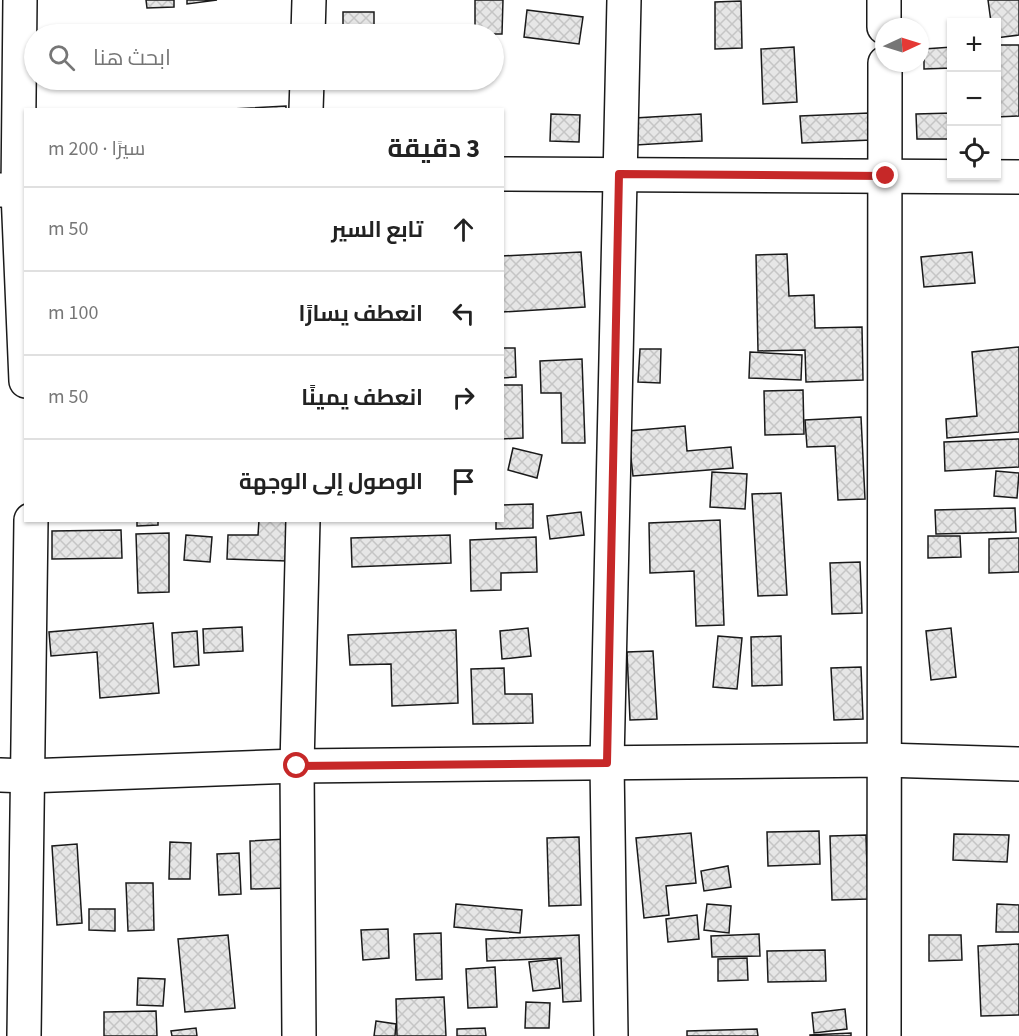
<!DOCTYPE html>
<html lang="ar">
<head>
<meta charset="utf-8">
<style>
  :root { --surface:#fff; --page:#f2f2f2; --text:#222; --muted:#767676; --line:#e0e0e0 }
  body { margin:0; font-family:"Source Sans 3",Cairo,sans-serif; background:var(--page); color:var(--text); direction:rtl }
  .controls { position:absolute; right:18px; top:18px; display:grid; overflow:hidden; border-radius:0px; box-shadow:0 2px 4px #0004 }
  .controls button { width:54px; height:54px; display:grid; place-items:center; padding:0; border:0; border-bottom:2px solid var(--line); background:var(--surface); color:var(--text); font:30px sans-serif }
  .compass { position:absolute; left:875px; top:18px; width:54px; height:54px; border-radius:50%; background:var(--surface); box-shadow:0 2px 4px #0004; rotate:86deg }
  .stop { position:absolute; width:18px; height:18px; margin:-14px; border:4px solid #c62828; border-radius:50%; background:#fff }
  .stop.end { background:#c62828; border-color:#fff; box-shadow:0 2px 6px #0008 }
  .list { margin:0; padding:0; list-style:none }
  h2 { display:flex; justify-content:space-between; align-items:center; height:78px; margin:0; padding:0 24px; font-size:26px }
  h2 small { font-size:20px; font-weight:400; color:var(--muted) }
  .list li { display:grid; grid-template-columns:39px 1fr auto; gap:18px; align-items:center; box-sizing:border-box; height:84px; padding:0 24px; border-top:2px solid var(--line) }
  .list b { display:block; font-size:22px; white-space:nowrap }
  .list em { font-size:20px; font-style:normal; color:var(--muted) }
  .icon { flex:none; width:33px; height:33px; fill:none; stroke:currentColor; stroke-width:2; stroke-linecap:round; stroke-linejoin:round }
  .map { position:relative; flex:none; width:1019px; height:1036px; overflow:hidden; direction:ltr }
  .search { position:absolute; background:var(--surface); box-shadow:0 2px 4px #0004; left:24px; top:24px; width:480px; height:66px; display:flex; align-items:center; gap:15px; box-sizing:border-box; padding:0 21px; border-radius:33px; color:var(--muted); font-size:22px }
  .panel { position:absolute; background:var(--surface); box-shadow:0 2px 4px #0004; left:24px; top:108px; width:480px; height:414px; border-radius:0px; direction:rtl }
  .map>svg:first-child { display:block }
</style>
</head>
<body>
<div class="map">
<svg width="1019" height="1036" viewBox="0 0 1019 1036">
  <defs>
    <pattern id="building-cross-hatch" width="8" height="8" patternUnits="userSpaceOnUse" patternTransform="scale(1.5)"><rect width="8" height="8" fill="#e6e6e6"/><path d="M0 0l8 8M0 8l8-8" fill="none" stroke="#c5c5c5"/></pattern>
  </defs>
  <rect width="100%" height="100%" fill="#fff"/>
  <g fill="url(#building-cross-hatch)" stroke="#1a1a1a" stroke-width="1.5">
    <polygon points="146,0 174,0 174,7 147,8"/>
    <polygon points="187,0 217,0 187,4"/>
    <polygon points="475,0 503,0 502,34 475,34"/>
    <polygon points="988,0 1019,0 1019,35 996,38 996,22 991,22"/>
    <polygon points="741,1 742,48 715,49 715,2"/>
    <polygon points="527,10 583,17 579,44 524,37"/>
    <rect x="343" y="12" width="31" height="22"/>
    <polygon points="996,45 1019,45 1019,116 996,117"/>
    <polygon points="794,47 797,102 763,104 761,49"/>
    <polygon points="952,47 952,68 924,69 924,49"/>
    <polygon points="286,106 286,110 232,110 232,109"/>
    <polygon points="869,113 871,140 802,143 800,116"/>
    <polygon points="952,113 952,139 917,139 916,114"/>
    <polygon points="551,114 580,115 579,142 550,141"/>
    <polygon points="701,114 702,141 636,145 635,118"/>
    <polygon points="581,252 585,307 502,312 502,256"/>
    <polygon points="972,252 975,283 924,287 921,257"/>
    <polygon points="787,254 789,296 814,295 815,328 862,327 863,380 806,382 805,350 758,351 756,255"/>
    <polygon points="1019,347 1019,432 947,438 946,419 977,416 972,352"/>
    <polygon points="502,348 515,348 516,377 502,378"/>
    <polygon points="640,349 661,349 660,383 638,382"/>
    <polygon points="750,352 802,355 801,380 749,378"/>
    <polygon points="582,359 585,443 562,443 561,393 541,393 540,361"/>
    <polygon points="502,385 522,385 523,438 502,439"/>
    <polygon points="803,390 804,434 765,435 764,391"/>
    <polygon points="861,417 865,499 838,500 835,446 807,447 805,420"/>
    <polygon points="685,426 687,451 731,447 733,468 633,476 628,431"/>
    <polygon points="1019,439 1019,467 945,471 944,442"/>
    <polygon points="513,448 542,455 537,478 508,470"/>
    <polygon points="996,471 1019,473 1017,498 994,496"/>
    <polygon points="712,472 747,474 745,509 710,507"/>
    <polygon points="781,493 787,595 758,596 752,494"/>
    <polygon points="533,504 533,528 496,529 496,520 502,520 502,505"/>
    <polygon points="1015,508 1016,532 936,534 935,510"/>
    <polygon points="581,512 584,535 550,539 547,516"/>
    <polygon points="137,520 158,520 158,525 137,526"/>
    <polygon points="259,520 289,520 288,561 227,559 228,535 258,535"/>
    <polygon points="720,520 724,625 696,626 694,571 650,573 649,523"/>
    <polygon points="121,530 122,558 52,559 52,531"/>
    <polygon points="169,533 169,592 138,593 136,534"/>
    <polygon points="186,535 212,537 210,562 184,560"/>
    <polygon points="450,535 451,563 352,567 351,538"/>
    <polygon points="928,536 960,536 961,557 928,558"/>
    <polygon points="536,537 537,572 501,573 501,590 471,591 470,540"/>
    <polygon points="1019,538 1019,572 989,573 989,539"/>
    <polygon points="860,562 862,613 832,614 830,563"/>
    <polygon points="153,623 159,693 100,698 97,652 51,656 49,632"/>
    <polygon points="242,627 243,651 204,653 203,629"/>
    <polygon points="528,628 531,656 502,659 500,631"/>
    <polygon points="951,628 956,677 931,680 926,631"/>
    <polygon points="456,630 458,703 392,706 391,664 350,665 348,635"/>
    <polygon points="197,631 199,665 174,667 172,633"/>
    <polygon points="718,636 742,638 737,689 713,687"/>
    <polygon points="781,636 782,685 752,686 751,637"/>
    <polygon points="653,651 657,719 630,720 627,652"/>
    <polygon points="861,667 863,719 834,720 831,668"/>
    <polygon points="504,668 505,694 532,694 533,723 473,724 471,669"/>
    <polygon points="819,831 820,864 768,866 767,832"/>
    <polygon points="691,833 696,883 666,886 669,915 644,918 636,838"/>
    <polygon points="954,834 1009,835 1007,862 953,860"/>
    <polygon points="866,835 868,899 832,900 830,836"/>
    <polygon points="579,837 581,905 549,906 547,838"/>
    <polygon points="286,839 288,888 251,889 250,841"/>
    <polygon points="170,842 191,843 190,879 169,879"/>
    <polygon points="77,844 82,923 57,925 52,846"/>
    <polygon points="239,853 241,894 219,895 217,854"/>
    <polygon points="728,866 731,887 704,891 701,871"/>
    <polygon points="126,883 153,883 154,930 128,931"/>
    <polygon points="456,904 522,910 520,933 454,927"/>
    <polygon points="707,904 731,906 729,933 704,930"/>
    <polygon points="997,904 1019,905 1019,932 996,932"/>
    <polygon points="89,909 115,909 115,931 89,930"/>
    <polygon points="697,915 699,939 668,942 666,919"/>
    <polygon points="388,929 389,958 363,960 361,930"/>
    <polygon points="441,933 442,979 416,980 414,934"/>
    <polygon points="759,934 760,956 712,957 711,936"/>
    <polygon points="228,935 235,1008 185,1012 178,939"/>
    <polygon points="579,935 581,1001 563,1002 561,958 487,961 486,939"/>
    <polygon points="929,935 961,935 962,960 929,961"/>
    <polygon points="1019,944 1019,1015 981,1016 978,946"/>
    <polygon points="825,950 826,981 768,982 767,951"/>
    <polygon points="747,958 748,980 718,981 718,959"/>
    <polygon points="557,959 560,988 533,991 529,962"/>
    <polygon points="495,967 497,1007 468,1008 466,969"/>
    <polygon points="138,978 165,979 163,1006 137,1005"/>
    <polygon points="444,997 446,1036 397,1036 396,999"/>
    <polygon points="526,1002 550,1003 549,1028 525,1028"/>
    <polygon points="845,1009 847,1029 814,1033 812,1013"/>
    <polygon points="156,1011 157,1036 104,1036 104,1012"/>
    <polygon points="376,1021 396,1024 395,1036 374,1036"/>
    <polygon points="196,1028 197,1036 172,1036 171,1031"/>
    <polygon points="485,1028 486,1036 457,1036 457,1029"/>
    <polygon points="757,1029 758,1036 687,1036 687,1031"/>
    <polygon points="851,1033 851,1036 810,1036 810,1035"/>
  </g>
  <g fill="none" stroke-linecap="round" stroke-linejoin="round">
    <defs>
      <g id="street">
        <polyline points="20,0 18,192 26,381"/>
        <polyline points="884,0 884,27"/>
        <polyline points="308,34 309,0"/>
        <polyline points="306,110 307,80"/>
        <polyline points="0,775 27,776 297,766 884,760 1019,764"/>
        <polyline points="24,1036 31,520"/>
        <polyline points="299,1036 297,766 303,520"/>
        <polyline points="611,1036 607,763 624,0"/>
        <polyline points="884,1036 885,63"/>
      </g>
      <g id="secondary">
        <polyline points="502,174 1019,177"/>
        <polyline points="0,190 26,191"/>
      </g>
    </defs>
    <use href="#street" stroke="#1a1a1a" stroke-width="36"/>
    <use href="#secondary" stroke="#1a1a1a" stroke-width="36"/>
    <use href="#street" stroke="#fff" stroke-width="33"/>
    <use href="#secondary" stroke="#fff" stroke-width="33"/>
  </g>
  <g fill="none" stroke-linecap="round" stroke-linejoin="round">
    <polyline stroke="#c62828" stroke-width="8" points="297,766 607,763 619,174 886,176"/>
  </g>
</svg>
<div class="controls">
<button>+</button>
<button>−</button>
<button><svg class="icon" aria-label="locate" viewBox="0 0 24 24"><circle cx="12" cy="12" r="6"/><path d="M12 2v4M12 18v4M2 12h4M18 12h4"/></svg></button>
</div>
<svg class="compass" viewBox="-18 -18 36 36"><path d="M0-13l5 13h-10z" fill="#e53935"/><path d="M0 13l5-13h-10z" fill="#767676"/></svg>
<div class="stop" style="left:297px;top:766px"></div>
<div class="stop end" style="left:886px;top:176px"></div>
<div class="search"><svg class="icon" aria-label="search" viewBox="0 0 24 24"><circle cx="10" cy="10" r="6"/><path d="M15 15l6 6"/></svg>ابحث هنا</div>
<section class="panel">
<h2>3 دقيقة<small>سيرًا · 200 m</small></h2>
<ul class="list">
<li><svg class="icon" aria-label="ahead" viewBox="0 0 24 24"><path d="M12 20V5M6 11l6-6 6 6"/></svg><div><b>تابع السير</b></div><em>50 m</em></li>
<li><svg class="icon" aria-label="left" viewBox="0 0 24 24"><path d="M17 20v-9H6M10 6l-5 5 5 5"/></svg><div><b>انعطف يسارًا</b></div><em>100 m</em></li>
<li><svg class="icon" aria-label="right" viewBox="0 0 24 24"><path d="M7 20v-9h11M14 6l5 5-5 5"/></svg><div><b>انعطف يمينًا</b></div><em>50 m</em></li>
<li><svg class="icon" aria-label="arrive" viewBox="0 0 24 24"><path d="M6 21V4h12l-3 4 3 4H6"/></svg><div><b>الوصول إلى الوجهة</b></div></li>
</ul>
</section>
</div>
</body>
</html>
